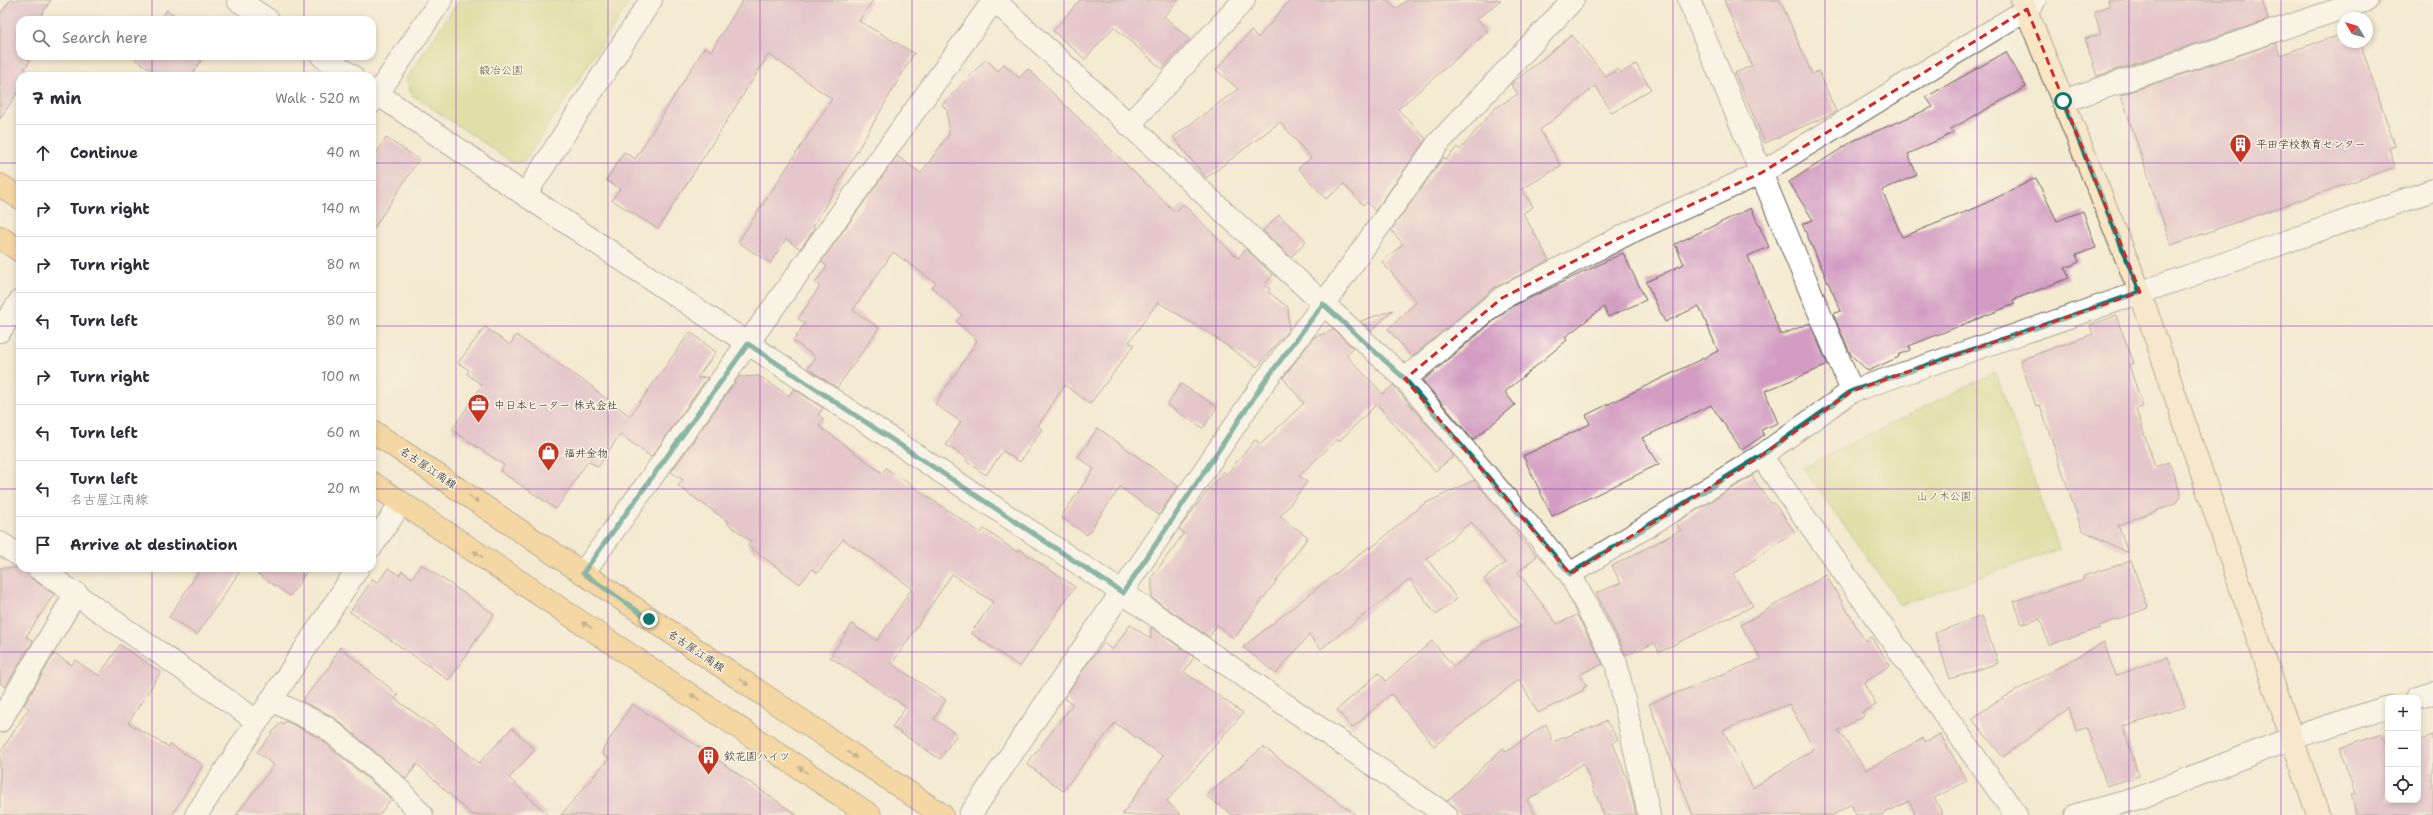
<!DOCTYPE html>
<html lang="en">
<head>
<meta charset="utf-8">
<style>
  :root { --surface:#fff; --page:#f2f2f3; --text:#2b2b33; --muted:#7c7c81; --line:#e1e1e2 }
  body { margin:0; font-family:"Shantell Sans","Klee One",sans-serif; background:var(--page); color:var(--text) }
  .controls { position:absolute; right:12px; bottom:12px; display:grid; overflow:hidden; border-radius:8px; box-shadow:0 2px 6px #0003 }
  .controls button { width:36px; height:36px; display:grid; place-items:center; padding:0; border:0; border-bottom:1px solid var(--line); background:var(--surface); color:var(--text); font:20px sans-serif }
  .compass { position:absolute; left:2337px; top:12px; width:36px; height:36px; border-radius:50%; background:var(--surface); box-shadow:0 2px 6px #0003; rotate:308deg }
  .stop { position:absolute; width:12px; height:12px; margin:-9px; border:3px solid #0f766e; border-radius:50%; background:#fff }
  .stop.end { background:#0f766e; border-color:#fff; box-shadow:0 1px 4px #0008 }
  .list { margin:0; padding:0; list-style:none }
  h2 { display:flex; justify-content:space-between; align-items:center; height:52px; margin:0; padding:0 16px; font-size:17px }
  h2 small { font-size:13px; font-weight:400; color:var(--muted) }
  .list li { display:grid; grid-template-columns:26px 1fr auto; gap:12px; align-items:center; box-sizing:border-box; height:56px; padding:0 16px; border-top:1px solid var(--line) }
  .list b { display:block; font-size:15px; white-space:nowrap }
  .list p { margin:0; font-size:13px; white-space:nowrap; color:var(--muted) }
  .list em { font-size:13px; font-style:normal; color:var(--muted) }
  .icon { flex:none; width:22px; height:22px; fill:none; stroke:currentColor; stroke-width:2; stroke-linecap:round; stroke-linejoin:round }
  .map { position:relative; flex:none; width:2433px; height:815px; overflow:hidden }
  .search { position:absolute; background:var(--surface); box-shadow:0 2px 6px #0003; left:16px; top:16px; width:360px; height:44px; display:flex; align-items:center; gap:10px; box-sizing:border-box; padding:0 14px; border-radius:12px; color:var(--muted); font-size:15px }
  .panel { position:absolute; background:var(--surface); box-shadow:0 2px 6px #0003; left:16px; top:72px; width:360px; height:500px; border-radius:12px }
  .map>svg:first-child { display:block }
</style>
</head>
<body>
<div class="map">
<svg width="2433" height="815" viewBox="0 0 2433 815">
  <rect width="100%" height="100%" fill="#fcf5e5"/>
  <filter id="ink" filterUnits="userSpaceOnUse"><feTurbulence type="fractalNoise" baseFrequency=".025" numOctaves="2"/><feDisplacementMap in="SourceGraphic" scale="8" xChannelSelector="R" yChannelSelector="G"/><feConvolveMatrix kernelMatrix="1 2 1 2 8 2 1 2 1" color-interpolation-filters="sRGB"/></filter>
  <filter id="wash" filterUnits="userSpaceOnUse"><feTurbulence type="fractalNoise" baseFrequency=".012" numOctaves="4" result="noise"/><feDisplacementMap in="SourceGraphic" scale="16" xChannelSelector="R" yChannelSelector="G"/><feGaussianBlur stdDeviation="0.9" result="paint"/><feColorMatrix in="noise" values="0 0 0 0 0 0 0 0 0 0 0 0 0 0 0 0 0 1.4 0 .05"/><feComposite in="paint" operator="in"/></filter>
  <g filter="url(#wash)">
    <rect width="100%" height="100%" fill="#f4ead1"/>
    <g fill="#c7d375" stroke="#727848">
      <polygon points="459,0 631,0 525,161 514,163 411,94 407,78"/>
      <polygon points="1995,372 2059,549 1901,605 1803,468"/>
    </g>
    <g id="blocks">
      <g fill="#d39dc3" fill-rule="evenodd">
        <polygon points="10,0 51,0 38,20 20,20 20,46 16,52 30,61 24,69 31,73 29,76 20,76 20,89 0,119 0,15"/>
        <polygon points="743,0 873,0 859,21 914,53 813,227 815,228 800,249 786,239 770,263 738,242 832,99 769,54 658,229 612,200 620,189 606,180 624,152 635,159 705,47 711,51"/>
        <polygon points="1080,0 1179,0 1164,16 1189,39 1162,69 1114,27 1085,59 1053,31"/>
        <polygon points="1290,0 1388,0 1396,9 1407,0 1501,0 1477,19 1488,31 1398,109 1426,139 1375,211 1367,202 1363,205 1344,184 1326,199 1298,168 1311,158 1280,122 1206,178 1173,137 1238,89 1216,70 1251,31 1258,38"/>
        <polygon points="1724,0 1780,0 1812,74 1819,71 1836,112 1765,143 1735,73 1752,66"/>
        <polygon points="2108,0 2262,0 2268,20 2097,76 2085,39 2101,34 2094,11 2110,6"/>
        <polygon points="167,10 181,20 160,20"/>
        <polygon points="2343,34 2343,42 2360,42 2395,146 2389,148 2395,167 2171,245 2121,95 2276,43 2280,55"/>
        <polygon points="1572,35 1606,77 1618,69 1621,73 1636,64 1651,89 1612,113 1596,86 1540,130 1561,166 1522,189 1533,207 1523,213 1549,260 1494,288 1412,357 1388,329 1417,302 1382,262 1403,244 1391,230 1444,157 1446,160 1457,147 1460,150 1494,109 1518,94 1511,84"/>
        <polygon points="2006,52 2026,87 1951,129 1953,133 1908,154 1917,175 1882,190 1902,237 1978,207 2036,178 2057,221 2083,211 2096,248 2076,255 2079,262 2065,268 2069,278 2013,300 2015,304 1909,346 1910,350 1898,355 1899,357 1868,371 1851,355 1833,314 1841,311 1802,224 1813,220 1789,182 1853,141 1933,107 1926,97"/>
        <polygon points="137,56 204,56 191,76 160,76 135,59"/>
        <polygon points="986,59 998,71 1004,64 1019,78 1028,69 1175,212 1183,204 1238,258 1246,249 1273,275 1264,285 1270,289 1268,292 1288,307 1289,329 1257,367 1206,331 1158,302 1129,342 1134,345 1090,404 1065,385 1038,426 1042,429 1020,462 1003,451 986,475 966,461 968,459 946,445 961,422 935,404 977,341 956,321 962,315 932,287 936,283 893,252 853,310 879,328 837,388 808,368 816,357 793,341 805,323 798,319 820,286 815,283 827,266 821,262 897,156 921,173 949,134 947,110 942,105"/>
        <polygon points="386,138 419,159 372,231 372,160"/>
        <polygon points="1751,208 1769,247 1748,256 1781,335 1810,323 1828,365 1765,391 1778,423 1761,430 1764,435 1742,450 1711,405 1642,438 1659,464 1552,516 1523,456 1590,424 1586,415 1718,351 1699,306 1665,322 1646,282 1684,264 1675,244"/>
        <polygon points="1279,215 1306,241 1291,257 1263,231"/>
        <polygon points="1623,253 1646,300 1608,317 1604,307 1565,337 1567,340 1505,392 1515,405 1473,440 1423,381 1509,308"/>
        <polygon points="1393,310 1371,331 1361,321"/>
        <polygon points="2116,316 2134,363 2129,365 2143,407 2136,409 2155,467 2169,462 2181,495 2175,504 2118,525 2128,553 2082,530 2040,405 2036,406 2020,360 2093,334 2090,325"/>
        <polygon points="485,327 510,345 516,335 593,387 592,388 630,416 690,332 716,352 697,378 708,377 651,457 620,434 598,467 588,461 556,509 500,471 504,465 452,430 482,385 467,374 469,370 458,363"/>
        <polygon points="1334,330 1353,348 1346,355 1383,394 1393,385 1454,456 1435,471 1377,404 1339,441 1337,439 1299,476 1307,482 1280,517 1308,537 1234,639 1217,625 1209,637 1152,598 1152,577 1184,533 1179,529 1223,471 1227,474 1255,440 1261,444 1304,403 1283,378 1314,337"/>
        <polygon points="759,376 789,396 794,389 823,408 818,415 824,419 819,426 882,473 886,468 981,533 984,529 1017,552 1019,549 1075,587 1020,667 971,633 993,602 952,574 892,664 946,700 934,719 957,734 940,759 892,727 906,707 830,657 852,624 877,641 912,588 843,539 818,573 812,569 800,584 748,546 751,541 728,524 729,522 678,486 683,480 671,472 739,377"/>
        <polygon points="1181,384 1217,407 1203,428 1167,405"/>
        <polygon points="1098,428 1178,486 1159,515 1120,487 1087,535 1061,517 1094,469 1078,457"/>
        <polygon points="1752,476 1771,504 1773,502 1795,532 1733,574 1753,606 1659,652 1655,643 1626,655 1596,593 1621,583 1612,566 1681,530 1676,523"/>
        <polygon points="1474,480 1518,532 1516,533 1537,556 1518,572 1557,624 1577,615 1603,664 1580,674 1587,686 1583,688 1584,690 1538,713 1519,679 1434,746 1391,694 1352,728 1337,710 1379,673 1386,681 1432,641 1454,667 1483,643 1521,627 1484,579 1505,563 1471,522 1427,559 1457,599 1436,615 1410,579 1321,649 1309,635 1276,674 1243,647 1369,547 1370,549 1422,505"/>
        <polygon points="2131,561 2148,608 2099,626 2100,628 2049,645 2040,619 2022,624 2014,601 2084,579 2083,576"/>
        <polygon points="421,564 494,614 449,680 350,612 373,579 378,583 388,568 399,575 402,571 412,578"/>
        <polygon points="0,568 26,568 31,578 54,594 26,637 33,641 5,687 0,683"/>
        <polygon points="201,568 242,568 197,635 169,617"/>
        <polygon points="249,568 309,568 290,596"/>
        <path d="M1826,575L1865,641L1871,637L1890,665L1864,683L1876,705L1862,712L1864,716L1838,730L1866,770L1923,738L1925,742L1940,734L1967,781L1934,798L1943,815H1916L1909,801L1881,815H1856L1851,804L1833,815H1693L1649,704L1761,659L1741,625ZM1789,704L1814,749L1753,788L1723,730Z"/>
        <polygon points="1982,616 1998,663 1950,679 1935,633"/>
        <polygon points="1130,625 1151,639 1151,627 1194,657 1184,672 1243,713 1167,801 1181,815 1122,815 1163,756 1115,723 1063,791 1027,764 1073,704 1064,698 1088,663 1104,643 1112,650"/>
        <polygon points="2104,642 2115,676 2168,657 2185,707 2123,727 2139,776 2107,786 2087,728 2077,732 2069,708 2003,757 1972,719 1994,703"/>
        <polygon points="120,645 161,672 128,723 169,747 170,744 203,765 172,815 0,815 0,753 29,708 24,705 54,654 72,665 75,660 99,676"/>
        <polygon points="340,647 398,695 395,699 443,733 479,763 512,728 535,750 509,778 548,815 472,815 417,764 406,779 334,717 302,701 329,667"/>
        <polygon points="632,704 690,741 797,815 561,815 609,758 602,754 604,748"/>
        <polygon points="286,721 319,738 386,794 391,799 379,815 236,815 274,765 257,752 281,722 283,724"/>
        <polygon points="1606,721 1618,739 1613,743 1629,784 1636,815 1604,815 1583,763 1527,801 1536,815 1465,815 1447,801 1503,748 1506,752 1546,724 1553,742"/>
        <polygon points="2382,734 2388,752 2388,800 2418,800 2418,741 2433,736 2433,815 2357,815 2351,795 2355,794 2340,748"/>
        <polygon points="1263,747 1356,815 1233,815 1206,796"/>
      </g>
    </g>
  </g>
  <g filter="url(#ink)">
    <use href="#blocks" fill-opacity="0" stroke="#68645b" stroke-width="1"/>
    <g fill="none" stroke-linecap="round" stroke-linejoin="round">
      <defs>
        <g id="street">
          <polyline points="238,0 268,20"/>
          <polyline points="994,0 1405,379 1570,574 1616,663 1649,815"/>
          <polyline points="1689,0 1852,391"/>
          <polyline points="322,56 352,76"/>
          <polyline points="372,90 525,195 1123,593 1446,815"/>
          <polyline points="2063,101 2367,0"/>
          <polyline points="372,102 441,0"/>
          <polyline points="1129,125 1244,0"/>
          <polyline points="525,195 651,0"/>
          <polyline points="0,331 20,301"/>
          <polyline points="1405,379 1502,298 1631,232 1761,173 2027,9 2035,0"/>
          <polyline points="1761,456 2016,815"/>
          <polyline points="0,543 20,556"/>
          <polyline points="372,546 401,503"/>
          <polyline points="38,568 257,721"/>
          <polyline points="583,573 994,0"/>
          <polyline points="1570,574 1761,456 1852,391 2209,269 2433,190"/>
          <polyline points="2416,698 2433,693"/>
          <polyline points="271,700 326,727 395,785 422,815"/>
          <polyline points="0,721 76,593"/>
          <polyline points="196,815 358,568"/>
          <polyline points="970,815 1265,381 1323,305 1439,142 1573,0"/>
          <polyline points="2076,815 2139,798 2292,738 2388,707"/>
        </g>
        <polyline id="secondary" points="2022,0 2140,292 2318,815"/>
        <g id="primary">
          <polyline points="0,185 20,198"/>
          <polyline points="0,237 20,251"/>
          <polyline points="372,431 942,815"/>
          <polyline points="372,483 870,815"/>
        </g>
      </defs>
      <use href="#street" stroke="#68645b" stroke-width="24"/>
      <use href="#secondary" stroke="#68645b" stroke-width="24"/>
      <use href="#primary" stroke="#68645b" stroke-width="24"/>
      <use href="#street" stroke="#fff" stroke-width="22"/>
      <use href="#secondary" stroke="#fbe6c3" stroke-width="22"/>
      <use href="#primary" stroke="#f4c16a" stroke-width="22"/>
    </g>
    <defs><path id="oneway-solid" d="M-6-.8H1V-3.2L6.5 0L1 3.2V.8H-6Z"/></defs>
    <g fill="#886e43">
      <use href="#oneway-solid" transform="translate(474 499) rotate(34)"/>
      <use href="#oneway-solid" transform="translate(478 554) rotate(-147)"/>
      <use href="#oneway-solid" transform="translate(587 625) rotate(-147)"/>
      <use href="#oneway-solid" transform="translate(744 682) rotate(34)"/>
      <use href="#oneway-solid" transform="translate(695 697) rotate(-146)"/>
      <use href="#oneway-solid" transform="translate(852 755) rotate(34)"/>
      <use href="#oneway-solid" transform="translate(803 770) rotate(-146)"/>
    </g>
  </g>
  <g fill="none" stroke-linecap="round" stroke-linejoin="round" filter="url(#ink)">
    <polyline stroke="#0f766e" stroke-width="5" points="649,619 583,573 748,344 1123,593 1265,381 1323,304 1405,379 1570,574 1761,456 1852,391 2140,292 2063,101"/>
  </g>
  <path d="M0 0H2433V815H0ZM2027,9L2140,292L1852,391L1761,456L1570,574L1405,379L1502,298L1631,232L1761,173Z" fill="#f4ead1" fill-opacity=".55" fill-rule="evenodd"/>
  <path fill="none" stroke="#d62828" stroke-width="3" stroke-dasharray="8 5" stroke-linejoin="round" d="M2027,9L2140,292L1852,391L1761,456L1570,574L1405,379L1502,298L1631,232L1761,173Z"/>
  <path fill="none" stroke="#7b2cbf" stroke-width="1" stroke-opacity="0.55" d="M152,0V20M304,0V20M456,0V815M608,0V815M760,0V815M912,0V815M1064,0V815M1216,0V815M1369,0V815M1521,0V815M1673,0V815M1825,0V815M1977,0V815M2129,0V815M2281,0V815M152,56V76M304,56V76M0,163H20M372,163H2433M0,326H20M372,326H2433M0,489H20M372,489H2433M152,568V815M304,568V815M0,652H2433"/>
  <defs>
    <symbol id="building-pin" viewBox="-11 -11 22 30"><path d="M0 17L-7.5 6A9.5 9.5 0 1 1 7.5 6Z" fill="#c8321e" stroke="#fcf5e5"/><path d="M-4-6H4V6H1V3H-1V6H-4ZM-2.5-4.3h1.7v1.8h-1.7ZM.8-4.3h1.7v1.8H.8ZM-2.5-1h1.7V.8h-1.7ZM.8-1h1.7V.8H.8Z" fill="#fff"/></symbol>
    <symbol id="office-pin" viewBox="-11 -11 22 30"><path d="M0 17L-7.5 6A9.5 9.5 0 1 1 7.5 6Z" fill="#c8321e" stroke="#fcf5e5"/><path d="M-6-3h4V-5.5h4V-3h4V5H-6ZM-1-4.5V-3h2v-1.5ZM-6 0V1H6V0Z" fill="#fff"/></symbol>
    <symbol id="shop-pin" viewBox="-11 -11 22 30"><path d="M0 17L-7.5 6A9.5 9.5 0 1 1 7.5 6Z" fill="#c8321e" stroke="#fcf5e5"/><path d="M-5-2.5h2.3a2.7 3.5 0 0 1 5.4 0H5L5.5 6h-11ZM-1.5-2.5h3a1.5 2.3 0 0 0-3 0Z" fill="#fff"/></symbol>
  </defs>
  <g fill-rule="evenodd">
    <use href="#building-pin" x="2228" y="132" width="25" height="34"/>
    <use href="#office-pin" x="466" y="392" width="25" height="34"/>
    <use href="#shop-pin" x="536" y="440" width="25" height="34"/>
    <use href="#building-pin" x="696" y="744" width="25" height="34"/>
  </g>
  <g text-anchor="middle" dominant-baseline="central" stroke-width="3" stroke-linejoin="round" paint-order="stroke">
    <g font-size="11" fill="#4f5337" stroke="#fcf5e5">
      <text x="501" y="70">鍛冶公園</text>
      <text x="1944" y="496">山ノ木公園</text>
    </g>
    <g font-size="11" fill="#1c1c1c" stroke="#fcf5e5" text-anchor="start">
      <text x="2256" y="144">平田学校教育センター</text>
      <text x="494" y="405">中日本ヒーター 株式会社</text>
      <text x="564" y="453">福井金物</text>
      <text x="724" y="756">欽花園ハイツ</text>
    </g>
    <g font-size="11" fill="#1c1c1c" stroke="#fcf5e5">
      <text transform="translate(428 468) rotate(34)">名古屋江南線</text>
      <text transform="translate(696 651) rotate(34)">名古屋江南線</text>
    </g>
  </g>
</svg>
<div class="controls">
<button>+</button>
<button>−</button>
<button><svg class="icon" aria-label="locate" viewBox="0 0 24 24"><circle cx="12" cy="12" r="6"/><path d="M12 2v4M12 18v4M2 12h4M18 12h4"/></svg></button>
</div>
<svg class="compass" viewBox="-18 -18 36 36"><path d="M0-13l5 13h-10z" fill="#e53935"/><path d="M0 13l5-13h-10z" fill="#7c7c81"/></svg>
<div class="stop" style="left:2063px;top:101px"></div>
<div class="stop end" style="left:649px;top:619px"></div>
<div class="search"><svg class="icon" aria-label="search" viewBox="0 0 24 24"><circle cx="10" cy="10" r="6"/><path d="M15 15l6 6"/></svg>Search here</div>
<section class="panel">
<h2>7 min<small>Walk · 520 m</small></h2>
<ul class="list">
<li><svg class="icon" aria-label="ahead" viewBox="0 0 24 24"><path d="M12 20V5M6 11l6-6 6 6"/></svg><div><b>Continue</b></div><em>40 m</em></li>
<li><svg class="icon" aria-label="right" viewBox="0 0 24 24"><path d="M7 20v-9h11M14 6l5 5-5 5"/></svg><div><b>Turn right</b></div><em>140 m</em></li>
<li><svg class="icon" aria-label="right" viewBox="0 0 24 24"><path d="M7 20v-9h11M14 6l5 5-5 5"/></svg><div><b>Turn right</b></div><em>80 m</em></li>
<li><svg class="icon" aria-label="left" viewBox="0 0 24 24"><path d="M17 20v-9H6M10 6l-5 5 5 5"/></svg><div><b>Turn left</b></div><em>80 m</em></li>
<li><svg class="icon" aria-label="right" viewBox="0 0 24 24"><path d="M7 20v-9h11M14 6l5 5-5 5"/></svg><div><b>Turn right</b></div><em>100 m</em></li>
<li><svg class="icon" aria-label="left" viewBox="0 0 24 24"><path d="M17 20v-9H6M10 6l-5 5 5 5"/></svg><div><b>Turn left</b></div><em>60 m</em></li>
<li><svg class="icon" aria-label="left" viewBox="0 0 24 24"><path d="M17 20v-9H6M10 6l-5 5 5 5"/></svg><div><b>Turn left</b><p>名古屋江南線</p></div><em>20 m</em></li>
<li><svg class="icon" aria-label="arrive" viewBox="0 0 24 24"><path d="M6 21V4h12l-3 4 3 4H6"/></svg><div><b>Arrive at destination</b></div></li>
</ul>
</section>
</div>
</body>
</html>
